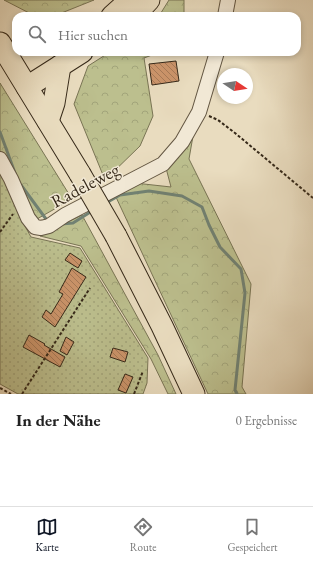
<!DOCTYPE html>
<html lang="de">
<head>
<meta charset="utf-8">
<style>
  :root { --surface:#fff; --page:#f2f2f2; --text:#222; --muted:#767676; --line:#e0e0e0; --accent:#111827 }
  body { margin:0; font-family:"EB Garamond",serif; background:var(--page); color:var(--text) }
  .compass { position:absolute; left:217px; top:68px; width:36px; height:36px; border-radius:50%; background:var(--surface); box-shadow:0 2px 6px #0003; rotate:102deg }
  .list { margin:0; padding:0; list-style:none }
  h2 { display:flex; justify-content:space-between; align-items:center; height:52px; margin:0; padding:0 16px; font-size:17px }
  h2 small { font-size:13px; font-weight:400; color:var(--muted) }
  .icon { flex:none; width:22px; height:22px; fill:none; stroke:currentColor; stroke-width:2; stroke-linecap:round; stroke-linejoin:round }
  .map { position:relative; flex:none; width:313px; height:394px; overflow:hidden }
  .search { position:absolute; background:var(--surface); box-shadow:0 2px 6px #0003; left:12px; right:12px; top:12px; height:44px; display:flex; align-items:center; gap:10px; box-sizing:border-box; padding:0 14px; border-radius:12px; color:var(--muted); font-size:15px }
  .sheet { height:112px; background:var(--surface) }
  nav { display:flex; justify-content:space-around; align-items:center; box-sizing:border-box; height:56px; border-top:1px solid var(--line); background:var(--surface); font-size:11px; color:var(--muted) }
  nav a { display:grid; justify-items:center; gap:2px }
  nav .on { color:var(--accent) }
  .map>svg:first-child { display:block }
</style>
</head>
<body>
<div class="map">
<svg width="313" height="394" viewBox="0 0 313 394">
  <defs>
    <pattern id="forest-crowns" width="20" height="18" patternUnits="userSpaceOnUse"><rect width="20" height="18" fill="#bcbf8e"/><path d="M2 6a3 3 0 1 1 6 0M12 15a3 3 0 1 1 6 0" fill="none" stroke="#a2a47a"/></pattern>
    <pattern id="garden-dots" width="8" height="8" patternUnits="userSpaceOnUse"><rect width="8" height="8" fill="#bcbf8e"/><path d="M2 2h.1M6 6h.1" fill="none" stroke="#a2a47a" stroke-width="1.8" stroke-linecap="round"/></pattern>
    <pattern id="building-back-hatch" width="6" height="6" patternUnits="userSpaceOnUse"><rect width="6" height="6" fill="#cb946a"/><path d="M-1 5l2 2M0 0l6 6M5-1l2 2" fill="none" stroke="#a67956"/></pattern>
  </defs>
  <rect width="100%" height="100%" fill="#e9dcbf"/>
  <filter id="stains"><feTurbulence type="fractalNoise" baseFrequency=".005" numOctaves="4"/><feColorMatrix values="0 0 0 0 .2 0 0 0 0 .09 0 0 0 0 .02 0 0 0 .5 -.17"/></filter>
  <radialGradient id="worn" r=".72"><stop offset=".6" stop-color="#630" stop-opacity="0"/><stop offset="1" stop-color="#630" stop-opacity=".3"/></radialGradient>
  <g fill="url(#forest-crowns)" stroke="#797454">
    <polygon points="4,0 94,0 54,16 35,16"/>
    <polygon points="169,0 184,0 184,16 159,16"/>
    <polygon points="110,52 160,52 144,58 153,116 140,146 105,180 74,104 88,66"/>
    <polygon points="0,83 72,199 37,219 26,206 18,182 0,151"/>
    <polygon points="193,136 189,159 251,284 242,387 246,394 208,394 115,195 135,183 171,187 166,168"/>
    <polygon points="82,215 158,355 176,394 168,394 151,359 81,246 40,236"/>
  </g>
  <polygon fill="url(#garden-dots)" stroke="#797454" points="0,172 14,201 21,219 31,237 80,248 148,358 147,383 143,394 18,394 0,384"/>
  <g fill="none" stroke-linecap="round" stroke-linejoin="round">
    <g stroke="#718172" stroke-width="3">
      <polyline points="0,132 15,173"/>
      <polyline points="21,185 46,219"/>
      <polyline points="106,203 120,195 149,191 182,196 202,207 209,225 220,247 241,269 245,293 235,390 237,394"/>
      <polyline points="61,224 73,223 92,211"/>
    </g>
  </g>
  <g fill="url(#building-back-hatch)" stroke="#362919">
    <polygon points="176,61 179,81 152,85 149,64"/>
    <polygon points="70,253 82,261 78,268 65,260"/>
    <polygon points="72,268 86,277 55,327 42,317 46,310 51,314 63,294 59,292"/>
    <polygon points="29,335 45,344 44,345 65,357 60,367 23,347"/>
    <polygon points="66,337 74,342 67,355 60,351"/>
    <polygon points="113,348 128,352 125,362 110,357"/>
    <polygon points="125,374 133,377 126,393 118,390"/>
  </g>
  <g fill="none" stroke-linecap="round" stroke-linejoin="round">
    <defs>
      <g id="minor">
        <polyline points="225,16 228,0"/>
        <polyline points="0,159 11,179 28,218 35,227 41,228 49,226 65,215 163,164 182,142 199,112 217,52"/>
      </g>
      <g id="highway">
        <polyline points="112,16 130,0"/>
        <polyline points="134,16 149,0"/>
        <polyline points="0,43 80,174"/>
        <polyline points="27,87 82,52"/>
        <polyline points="48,121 54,103 60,66"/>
        <polyline points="116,236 162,326 194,394"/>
      </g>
    </defs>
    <use href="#minor" stroke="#635642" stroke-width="16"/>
    <use href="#highway" stroke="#362919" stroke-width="23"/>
    <g stroke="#362919" stroke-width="2" stroke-dasharray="3 2" stroke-linecap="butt">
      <polyline points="209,116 218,120 235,133 313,198"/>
      <polyline points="0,232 13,214"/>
      <polyline points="0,388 11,394"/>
      <polyline points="22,394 90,288"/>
      <polyline points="134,394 143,371"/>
    </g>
    <use href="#minor" stroke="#f1e8d5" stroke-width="14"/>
    <use href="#highway" stroke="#e9dcbf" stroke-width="21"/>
    <defs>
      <polyline id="highway-bridge" points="80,174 116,236"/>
    </defs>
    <use href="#highway-bridge" stroke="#362919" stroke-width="23" stroke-linecap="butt"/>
    <use href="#highway-bridge" stroke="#e9dcbf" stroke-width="21"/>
  </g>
  <g text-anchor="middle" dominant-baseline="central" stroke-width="3" stroke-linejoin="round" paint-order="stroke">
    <g font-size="18" fill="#362919" stroke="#f1e8d5">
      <text transform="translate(85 185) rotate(-28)">Radeleweg</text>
    </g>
  </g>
  <rect width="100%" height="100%" filter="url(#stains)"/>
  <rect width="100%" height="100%" fill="url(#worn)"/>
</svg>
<svg class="compass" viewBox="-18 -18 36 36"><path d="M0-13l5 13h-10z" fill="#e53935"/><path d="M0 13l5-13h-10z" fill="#767676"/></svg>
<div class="search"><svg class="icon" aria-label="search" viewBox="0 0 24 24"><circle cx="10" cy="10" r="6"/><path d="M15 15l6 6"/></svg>Hier suchen</div>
</div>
<section class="sheet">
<h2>In der Nähe<small>0 Ergebnisse</small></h2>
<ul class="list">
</ul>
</section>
<nav>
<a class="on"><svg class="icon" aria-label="map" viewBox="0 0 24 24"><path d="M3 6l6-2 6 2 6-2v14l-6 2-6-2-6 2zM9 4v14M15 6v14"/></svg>Karte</a>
<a><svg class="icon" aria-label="directions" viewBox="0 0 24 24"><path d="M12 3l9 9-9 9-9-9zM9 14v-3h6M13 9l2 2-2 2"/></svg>Route</a>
<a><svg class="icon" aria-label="saved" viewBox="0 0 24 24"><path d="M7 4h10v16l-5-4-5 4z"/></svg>Gespeichert</a>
</nav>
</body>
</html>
